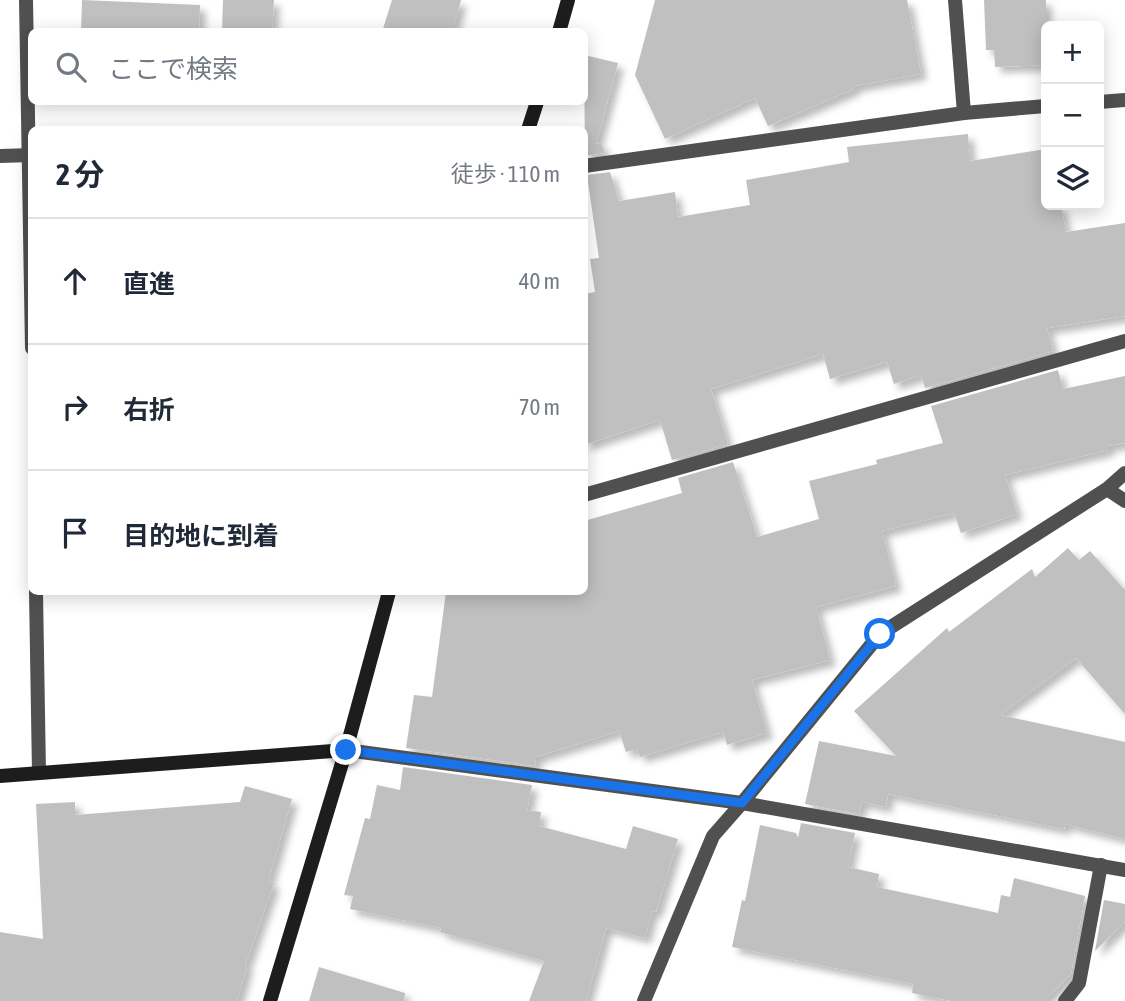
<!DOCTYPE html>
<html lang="ja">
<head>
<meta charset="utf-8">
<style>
  :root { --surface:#fff; --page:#f6f6f7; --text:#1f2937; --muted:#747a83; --line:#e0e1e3 }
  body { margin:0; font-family:"Asap Condensed","Noto Sans JP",sans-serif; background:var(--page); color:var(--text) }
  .controls { position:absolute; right:21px; top:21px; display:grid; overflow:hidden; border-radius:10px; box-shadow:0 4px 18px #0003 }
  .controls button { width:63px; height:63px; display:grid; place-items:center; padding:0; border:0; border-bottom:2px solid var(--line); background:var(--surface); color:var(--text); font:35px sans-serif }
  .stop { position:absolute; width:21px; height:21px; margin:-16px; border:5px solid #1a73e8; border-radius:50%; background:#fff }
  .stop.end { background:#1a73e8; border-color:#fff; box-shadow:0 2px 7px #0008 }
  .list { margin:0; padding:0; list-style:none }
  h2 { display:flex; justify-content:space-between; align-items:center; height:91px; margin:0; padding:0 28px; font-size:30px }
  h2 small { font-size:23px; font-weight:400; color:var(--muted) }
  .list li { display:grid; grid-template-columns:46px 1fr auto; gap:21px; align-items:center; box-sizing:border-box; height:126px; padding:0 28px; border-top:2px solid var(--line) }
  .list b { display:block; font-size:26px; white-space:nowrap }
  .list em { font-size:23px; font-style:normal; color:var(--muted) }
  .icon { flex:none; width:38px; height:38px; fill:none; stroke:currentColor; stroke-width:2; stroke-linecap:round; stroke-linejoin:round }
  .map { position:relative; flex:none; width:1125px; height:1001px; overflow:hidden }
  .search { position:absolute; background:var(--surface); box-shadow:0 4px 18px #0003; left:28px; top:28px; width:560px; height:77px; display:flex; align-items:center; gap:18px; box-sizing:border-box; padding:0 24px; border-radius:10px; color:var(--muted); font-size:26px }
  .panel { position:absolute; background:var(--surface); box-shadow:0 4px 18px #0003; left:28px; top:126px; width:560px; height:469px; border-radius:10px }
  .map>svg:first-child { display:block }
</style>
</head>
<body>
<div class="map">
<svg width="1125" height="1001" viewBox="0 0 1125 1001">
  <defs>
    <filter id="shadow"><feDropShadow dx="6" dy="6" stdDeviation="3.5" flood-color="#0004"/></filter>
  </defs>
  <rect width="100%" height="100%" fill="#fff"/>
  <g fill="#c0c0c0" filter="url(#shadow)">
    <polygon points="82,0 200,5 199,32 81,32"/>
    <polygon points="223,0 274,0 272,32 222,32"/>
    <polygon points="392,0 461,0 452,32 382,32"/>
    <polygon points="655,0 907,0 921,74 854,86 854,89 768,126 755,98 665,139 635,75"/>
    <polygon points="984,0 1046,0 1046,65 995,67 994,50 986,50"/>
    <polygon points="584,55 618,63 596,144 601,143 605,153 585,156"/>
    <polygon points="968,134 970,161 1046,149 1046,205 1061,205 1066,232 1125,223 1125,316 1047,328 1053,351 925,388 921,375 894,384 887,362 830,379 823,354 711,389 728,444 672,460 660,420 584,445 584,294 595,292 590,259 599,258 587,175 610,172 619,201 675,192 678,217 750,205 746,180 849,162 847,147"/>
    <polygon points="1058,370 1063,389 1125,376 1125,443 1108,446 1108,450 1005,475 1017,514 961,533 954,513 882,531 896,586 816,607 830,660 752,680 767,733 727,745 723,732 640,757 637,749 626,752 619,731 536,757 535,766 406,748 414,695 432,697 446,592 584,592 584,521 682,493 678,478 733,462 757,537 819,519 809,481 877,464 876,460 943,443 931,406"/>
    <polygon points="1068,548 1079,560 1090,551 1125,590 1125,714 1076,658 1000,715 1125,742 1125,839 1065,824 1064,829 888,794 886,807 862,802 859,814 805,804 819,741 896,756 854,711 947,628 949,632 1032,569 1035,577"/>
    <polygon points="403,767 532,785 527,810 541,812 539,826 626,849 633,826 678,839 656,912 652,911 645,938 606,928 586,1001 529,1001 544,961 440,932 441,928 350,909 353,896 344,895 365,818 370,819 377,785 400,790"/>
    <polygon points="245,786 292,799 268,882 274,883 245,966 247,967 237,1001 0,1001 0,932 43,939 36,804 75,802 75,815 240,802"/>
    <polygon points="801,823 855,833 848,867 879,874 877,887 998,913 1001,895 1010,897 1014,878 1085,896 1071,974 1043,1001 951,1001 912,993 913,984 732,947 742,900 745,901 760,825 796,833 798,838"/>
    <polygon points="1104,900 1125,904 1125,922 1095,951"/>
    <polygon points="319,967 405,993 404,1001 309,1001"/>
  </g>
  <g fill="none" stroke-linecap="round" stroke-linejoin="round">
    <polyline stroke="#505050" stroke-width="14" points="1107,489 1125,501"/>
    <g stroke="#505050" stroke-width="14">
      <polyline points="26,0 32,348"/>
      <polyline points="955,0 964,113"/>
      <polyline points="1099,102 1125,100"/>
      <polyline points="0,156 32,155"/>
      <polyline points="584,166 964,113 1046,106"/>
      <polyline points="584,495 1125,341"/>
      <polyline points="36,592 39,773"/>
      <polyline points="346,750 742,803 1125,870"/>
      <polyline points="644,1001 713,836 742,803 880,634 1107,489 1125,473"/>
      <polyline points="1065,1001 1079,983 1101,865"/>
    </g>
    <g stroke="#1d1d1d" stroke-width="14">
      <polyline points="559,32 568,0"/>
      <polyline points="528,130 537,102"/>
      <polyline points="0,776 346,750"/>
      <polyline points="270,1001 346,750 389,592"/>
    </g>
  </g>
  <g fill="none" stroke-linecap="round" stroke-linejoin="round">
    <polyline stroke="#1a73e8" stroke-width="9" points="346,750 742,803 880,634"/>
  </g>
</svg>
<div class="controls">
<button>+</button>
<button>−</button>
<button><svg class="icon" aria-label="layers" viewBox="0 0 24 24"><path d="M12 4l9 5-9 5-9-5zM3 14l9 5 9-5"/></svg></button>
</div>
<div class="stop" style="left:880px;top:634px"></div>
<div class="stop end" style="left:346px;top:750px"></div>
<div class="search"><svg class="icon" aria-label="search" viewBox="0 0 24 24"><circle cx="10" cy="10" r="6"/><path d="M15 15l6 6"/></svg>ここで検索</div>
<section class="panel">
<h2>2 分<small>徒歩 · 110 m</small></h2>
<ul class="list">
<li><svg class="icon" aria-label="ahead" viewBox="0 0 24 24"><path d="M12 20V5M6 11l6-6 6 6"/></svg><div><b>直進</b></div><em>40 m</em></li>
<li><svg class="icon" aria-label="right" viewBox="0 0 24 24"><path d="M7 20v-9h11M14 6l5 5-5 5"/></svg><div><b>右折</b></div><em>70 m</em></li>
<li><svg class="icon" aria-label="arrive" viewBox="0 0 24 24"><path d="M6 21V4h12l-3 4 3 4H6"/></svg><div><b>目的地に到着</b></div></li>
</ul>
</section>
</div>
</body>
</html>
